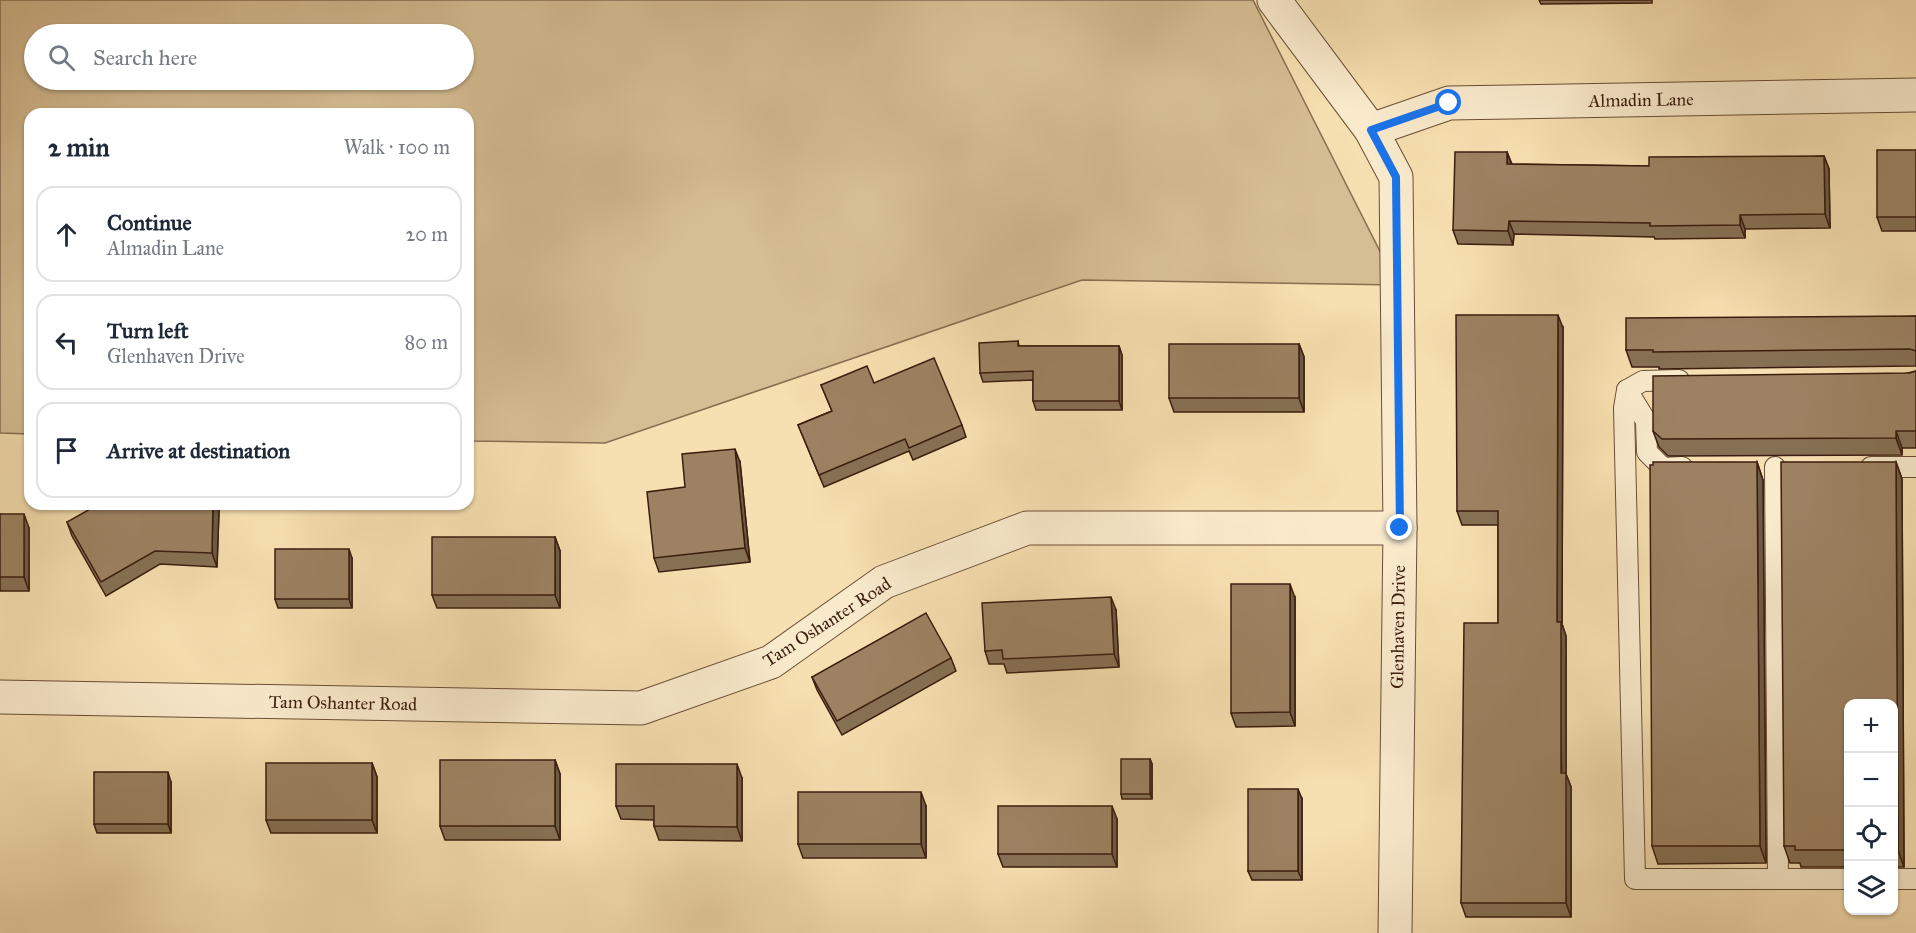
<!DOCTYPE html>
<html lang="en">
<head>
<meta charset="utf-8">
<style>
  :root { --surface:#fff; --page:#f6f6f7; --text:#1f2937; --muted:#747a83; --line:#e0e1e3 }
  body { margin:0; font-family:"IM FELL Great Primer",serif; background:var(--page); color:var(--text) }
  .controls { position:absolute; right:18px; bottom:18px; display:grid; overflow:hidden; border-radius:12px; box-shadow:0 2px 4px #0004 }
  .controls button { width:54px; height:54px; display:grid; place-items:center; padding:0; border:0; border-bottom:2px solid var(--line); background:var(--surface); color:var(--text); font:30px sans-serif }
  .stop { position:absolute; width:18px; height:18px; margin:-14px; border:4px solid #1a73e8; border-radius:50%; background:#fff }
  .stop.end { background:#1a73e8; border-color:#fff; box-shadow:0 2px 6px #0008 }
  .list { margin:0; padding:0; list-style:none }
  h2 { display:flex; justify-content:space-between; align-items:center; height:78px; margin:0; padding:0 24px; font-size:26px }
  h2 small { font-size:20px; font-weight:400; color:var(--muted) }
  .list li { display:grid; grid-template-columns:39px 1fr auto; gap:18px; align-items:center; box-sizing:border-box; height:96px; margin:0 12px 12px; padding:0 12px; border:2px solid var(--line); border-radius:18px }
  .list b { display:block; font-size:22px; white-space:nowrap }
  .list p { margin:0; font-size:20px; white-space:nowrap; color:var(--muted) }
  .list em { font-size:20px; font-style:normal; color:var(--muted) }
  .icon { flex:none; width:33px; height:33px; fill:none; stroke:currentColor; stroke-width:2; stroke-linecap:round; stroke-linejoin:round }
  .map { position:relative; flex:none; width:1916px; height:933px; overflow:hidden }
  .search { position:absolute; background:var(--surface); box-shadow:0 2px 4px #0004; left:24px; top:24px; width:450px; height:66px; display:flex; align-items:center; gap:15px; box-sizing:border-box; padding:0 21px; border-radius:33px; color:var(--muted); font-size:22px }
  .panel { position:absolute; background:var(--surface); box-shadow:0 2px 4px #0004; left:24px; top:108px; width:450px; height:402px; border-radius:18px }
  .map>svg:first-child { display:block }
</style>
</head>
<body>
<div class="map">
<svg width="1916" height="933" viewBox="0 0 1916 933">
  <rect width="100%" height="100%" fill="#f6dfb0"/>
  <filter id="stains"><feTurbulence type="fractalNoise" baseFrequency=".00333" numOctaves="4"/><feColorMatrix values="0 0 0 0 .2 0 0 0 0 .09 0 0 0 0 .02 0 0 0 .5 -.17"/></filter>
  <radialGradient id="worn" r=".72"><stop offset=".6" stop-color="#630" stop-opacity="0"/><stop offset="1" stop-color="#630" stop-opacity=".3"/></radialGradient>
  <path fill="#d6be94" stroke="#886e51" stroke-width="1.5" fill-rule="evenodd" d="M0,0H1253L1397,285L1082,280L605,443L468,441V114H30V434L0,433ZM34,34H464V80H34Z"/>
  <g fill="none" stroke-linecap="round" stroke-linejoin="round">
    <defs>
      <g id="service">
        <polyline points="1679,380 1643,381 1627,390 1624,408 1635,879 1848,879"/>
        <polyline points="1627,390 1646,421 1647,452 1663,468 1682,467"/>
        <polyline points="1775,467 1778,879"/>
        <polyline points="1871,467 1916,467"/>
        <polyline points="1894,879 1916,879"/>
      </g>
      <g id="minor">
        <polyline points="1274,0 1371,130 1396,177 1400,528 1395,933"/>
        <polyline points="1371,130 1449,103 1916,95"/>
        <polyline points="0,697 641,708 771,662 884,582 1027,528 1400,528"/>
      </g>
    </defs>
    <use href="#service" stroke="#6a4e36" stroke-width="22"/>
    <use href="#minor" stroke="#6a4e36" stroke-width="35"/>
    <use href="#service" stroke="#f9eacc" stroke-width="20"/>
    <use href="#minor" stroke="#f9eacc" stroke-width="33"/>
  </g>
  <g fill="#867054" stroke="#3b1d0e" stroke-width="1.5">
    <polygon points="1539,0 1652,0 1652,3 1541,4"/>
    <polygon points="1916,150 1916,231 1882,231 1877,217"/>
    <polygon points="1507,152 1512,164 1649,166 1824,156 1829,169 1830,228 1745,229 1745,238 1655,239 1654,237 1514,234 1513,245 1458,244 1453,230"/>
    <polygon points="1916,316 1916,366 1659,369 1659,367 1632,367 1626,350"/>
    <polygon points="1563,328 1562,624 1566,636 1566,774 1571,787 1571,917 1466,917 1461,903 1498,623 1498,525 1462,525 1457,511"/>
    <polygon points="1018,341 1019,346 1119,346 1122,355 1122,410 1036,410 1033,401 1033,380 983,382 980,373"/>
    <polygon points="1299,344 1304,357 1304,412 1174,412 1169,398"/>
    <polygon points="1916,371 1916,448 1902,448 1902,455 1668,456 1659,447 1653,431"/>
    <polygon points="874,383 962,425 966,437 913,460 909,451 824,487 798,425 832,411 821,385"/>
    <polygon points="740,462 750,562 659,572 654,558"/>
    <polygon points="1757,462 1763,480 1766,863 1658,864 1652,846"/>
    <polygon points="1896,462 1902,479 1904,867 1893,867 1893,704 1848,704 1848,867 1801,867 1800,863 1790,863 1784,846"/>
    <polygon points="219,510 217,567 160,564 106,596 72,536 67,522"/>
    <polygon points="0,514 29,528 29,591 0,591"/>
    <polygon points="555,537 560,551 560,608 437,608 432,595"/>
    <polygon points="352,558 352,608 278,608 275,599"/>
    <polygon points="1295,598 1295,726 1236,727 1231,713"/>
    <polygon points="1116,610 1119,667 1007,673 1004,664 989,664 985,651"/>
    <polygon points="951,658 956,671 842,735 817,690 812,677"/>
    <polygon points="1150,759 1152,764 1152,799 1122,799 1121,794"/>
    <polygon points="555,760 560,774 560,840 445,840 440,826"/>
    <polygon points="372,763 377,777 377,833 271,833 266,820"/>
    <polygon points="742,778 742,841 659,840 654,826 654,820 621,819 616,806"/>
    <polygon points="171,782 171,833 97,833 94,824"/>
    <polygon points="1302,799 1302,880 1252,880 1248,871"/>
    <polygon points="926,806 926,858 803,858 798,844"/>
    <polygon points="1117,819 1117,867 1003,867 998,854"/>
  </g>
  <g fill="#6d5b45" stroke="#3b1d0e" stroke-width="1.5">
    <polygon points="1507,152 1512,166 1507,164"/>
    <polygon points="1824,156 1829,169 1830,228 1825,214"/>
    <polygon points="1740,215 1745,229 1745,238 1740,225"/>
    <polygon points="1509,221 1514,234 1513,245 1508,231"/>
    <polygon points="1558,315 1563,328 1562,624 1566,636 1566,774 1571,787 1571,917 1566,903 1557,622"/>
    <polygon points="1299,344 1304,357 1304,412 1299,398"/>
    <polygon points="1119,346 1122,355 1122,410 1119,401"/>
    <polygon points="1896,431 1902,448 1902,455 1896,438"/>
    <polygon points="735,449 740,462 750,562 745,548"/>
    <polygon points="1757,462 1763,480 1766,863 1760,846"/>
    <polygon points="1896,462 1902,479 1904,867 1898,850"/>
    <polygon points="213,504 216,504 219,510 217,567 212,553"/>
    <polygon points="24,514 29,528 29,591 24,577"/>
    <polygon points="555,537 560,551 560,608 555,595"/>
    <polygon points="349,549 352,558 352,608 349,599"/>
    <polygon points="1290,584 1295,598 1295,726 1290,712"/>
    <polygon points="1111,597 1116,610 1119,667 1114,654"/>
    <polygon points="1150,759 1152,764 1152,799 1150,794"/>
    <polygon points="555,760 560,774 560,840 555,826"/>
    <polygon points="372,763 377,777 377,833 372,820"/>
    <polygon points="737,764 742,778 742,841 737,827"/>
    <polygon points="168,772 171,782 171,833 168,824"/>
    <polygon points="1298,789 1302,799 1302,880 1298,871"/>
    <polygon points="921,792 926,806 926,858 921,844"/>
    <polygon points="1112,806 1117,819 1117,867 1112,854"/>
  </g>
  <g fill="#9c8262" stroke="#3b1d0e" stroke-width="1.5">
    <rect x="1877" y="150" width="39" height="67"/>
    <polygon points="1455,152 1507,152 1507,164 1649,166 1649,157 1824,156 1825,214 1740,215 1740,225 1650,226 1650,223 1509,221 1508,231 1453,230"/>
    <polygon points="1456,315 1558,315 1557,622 1561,622 1561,773 1566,773 1566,903 1461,903 1464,623 1498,623 1498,511 1457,511"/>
    <polygon points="1916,316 1916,351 1910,349 1653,352 1653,350 1626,350 1626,318"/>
    <polygon points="1018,341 1018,346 1119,346 1119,401 1033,401 1033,371 980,373 979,343"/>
    <rect x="1169" y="344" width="130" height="54"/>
    <polygon points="934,358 962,425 909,448 905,439 819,475 798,425 832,411 821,385 867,366 874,383"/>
    <polygon points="1916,371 1916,431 1896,431 1896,438 1662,439 1653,431 1653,376 1910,373"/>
    <polygon points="735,449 745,548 654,558 647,492 685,487 682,454"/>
    <polygon points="1653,462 1757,462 1760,846 1652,846 1650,465 1653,465"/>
    <polygon points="1781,462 1896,462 1898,850 1893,850 1893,704 1848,704 1848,850 1795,850 1795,846 1784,846"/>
    <polygon points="99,504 213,504 212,553 155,551 101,582 67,522"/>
    <rect x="0" y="514" width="24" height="63"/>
    <rect x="432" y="537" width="123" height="58"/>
    <rect x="275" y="549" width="74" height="50"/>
    <polygon points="1231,584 1290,584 1290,712 1231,713"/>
    <polygon points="1111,597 1114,654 1003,659 1002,650 985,651 982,603"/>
    <polygon points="926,613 951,658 837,721 812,677"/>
    <rect x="1121" y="759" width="29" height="35"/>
    <rect x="440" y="760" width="115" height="66"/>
    <rect x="266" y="763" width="106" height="57"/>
    <polygon points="616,764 737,764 737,827 654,826 654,806 616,806"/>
    <rect x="94" y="772" width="74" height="52"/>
    <rect x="1248" y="789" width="50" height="82"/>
    <rect x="798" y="792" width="123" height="52"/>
    <rect x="998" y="806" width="114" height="48"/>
  </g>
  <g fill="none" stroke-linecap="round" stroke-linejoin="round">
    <polyline stroke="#1a73e8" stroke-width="8" points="1400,528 1396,177 1371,130 1449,103"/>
  </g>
  <g text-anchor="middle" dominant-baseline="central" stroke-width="4.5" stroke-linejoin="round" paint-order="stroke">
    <g font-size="18" fill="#3b1d0e" stroke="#f9eacc">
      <text transform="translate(1641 100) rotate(-1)">Almadin Lane</text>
      <text transform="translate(827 622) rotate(-33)">Tam Oshanter Road</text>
      <text transform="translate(1398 627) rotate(-89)">Glenhaven Drive</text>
      <text transform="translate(343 703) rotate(1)">Tam Oshanter Road</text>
    </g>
  </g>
  <rect width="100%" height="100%" filter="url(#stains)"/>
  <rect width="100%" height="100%" fill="url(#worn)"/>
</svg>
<div class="controls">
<button>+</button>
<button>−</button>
<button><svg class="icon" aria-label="locate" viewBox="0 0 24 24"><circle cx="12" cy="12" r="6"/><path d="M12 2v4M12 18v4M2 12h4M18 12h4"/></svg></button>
<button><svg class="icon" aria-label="layers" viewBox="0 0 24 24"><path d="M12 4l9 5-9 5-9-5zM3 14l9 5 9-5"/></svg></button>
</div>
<div class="stop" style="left:1449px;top:103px"></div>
<div class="stop end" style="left:1400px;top:528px"></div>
<div class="search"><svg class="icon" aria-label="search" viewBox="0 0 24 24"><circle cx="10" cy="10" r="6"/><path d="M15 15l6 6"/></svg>Search here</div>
<section class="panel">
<h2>2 min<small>Walk · 100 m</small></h2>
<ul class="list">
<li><svg class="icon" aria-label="ahead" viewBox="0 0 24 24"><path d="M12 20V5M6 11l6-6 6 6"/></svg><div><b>Continue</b><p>Almadin Lane</p></div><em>20 m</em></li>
<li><svg class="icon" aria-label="left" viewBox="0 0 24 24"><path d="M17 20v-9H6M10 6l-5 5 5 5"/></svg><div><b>Turn left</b><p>Glenhaven Drive</p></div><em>80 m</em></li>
<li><svg class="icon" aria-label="arrive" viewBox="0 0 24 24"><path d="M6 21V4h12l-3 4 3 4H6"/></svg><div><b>Arrive at destination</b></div></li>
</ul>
</section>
</div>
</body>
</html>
